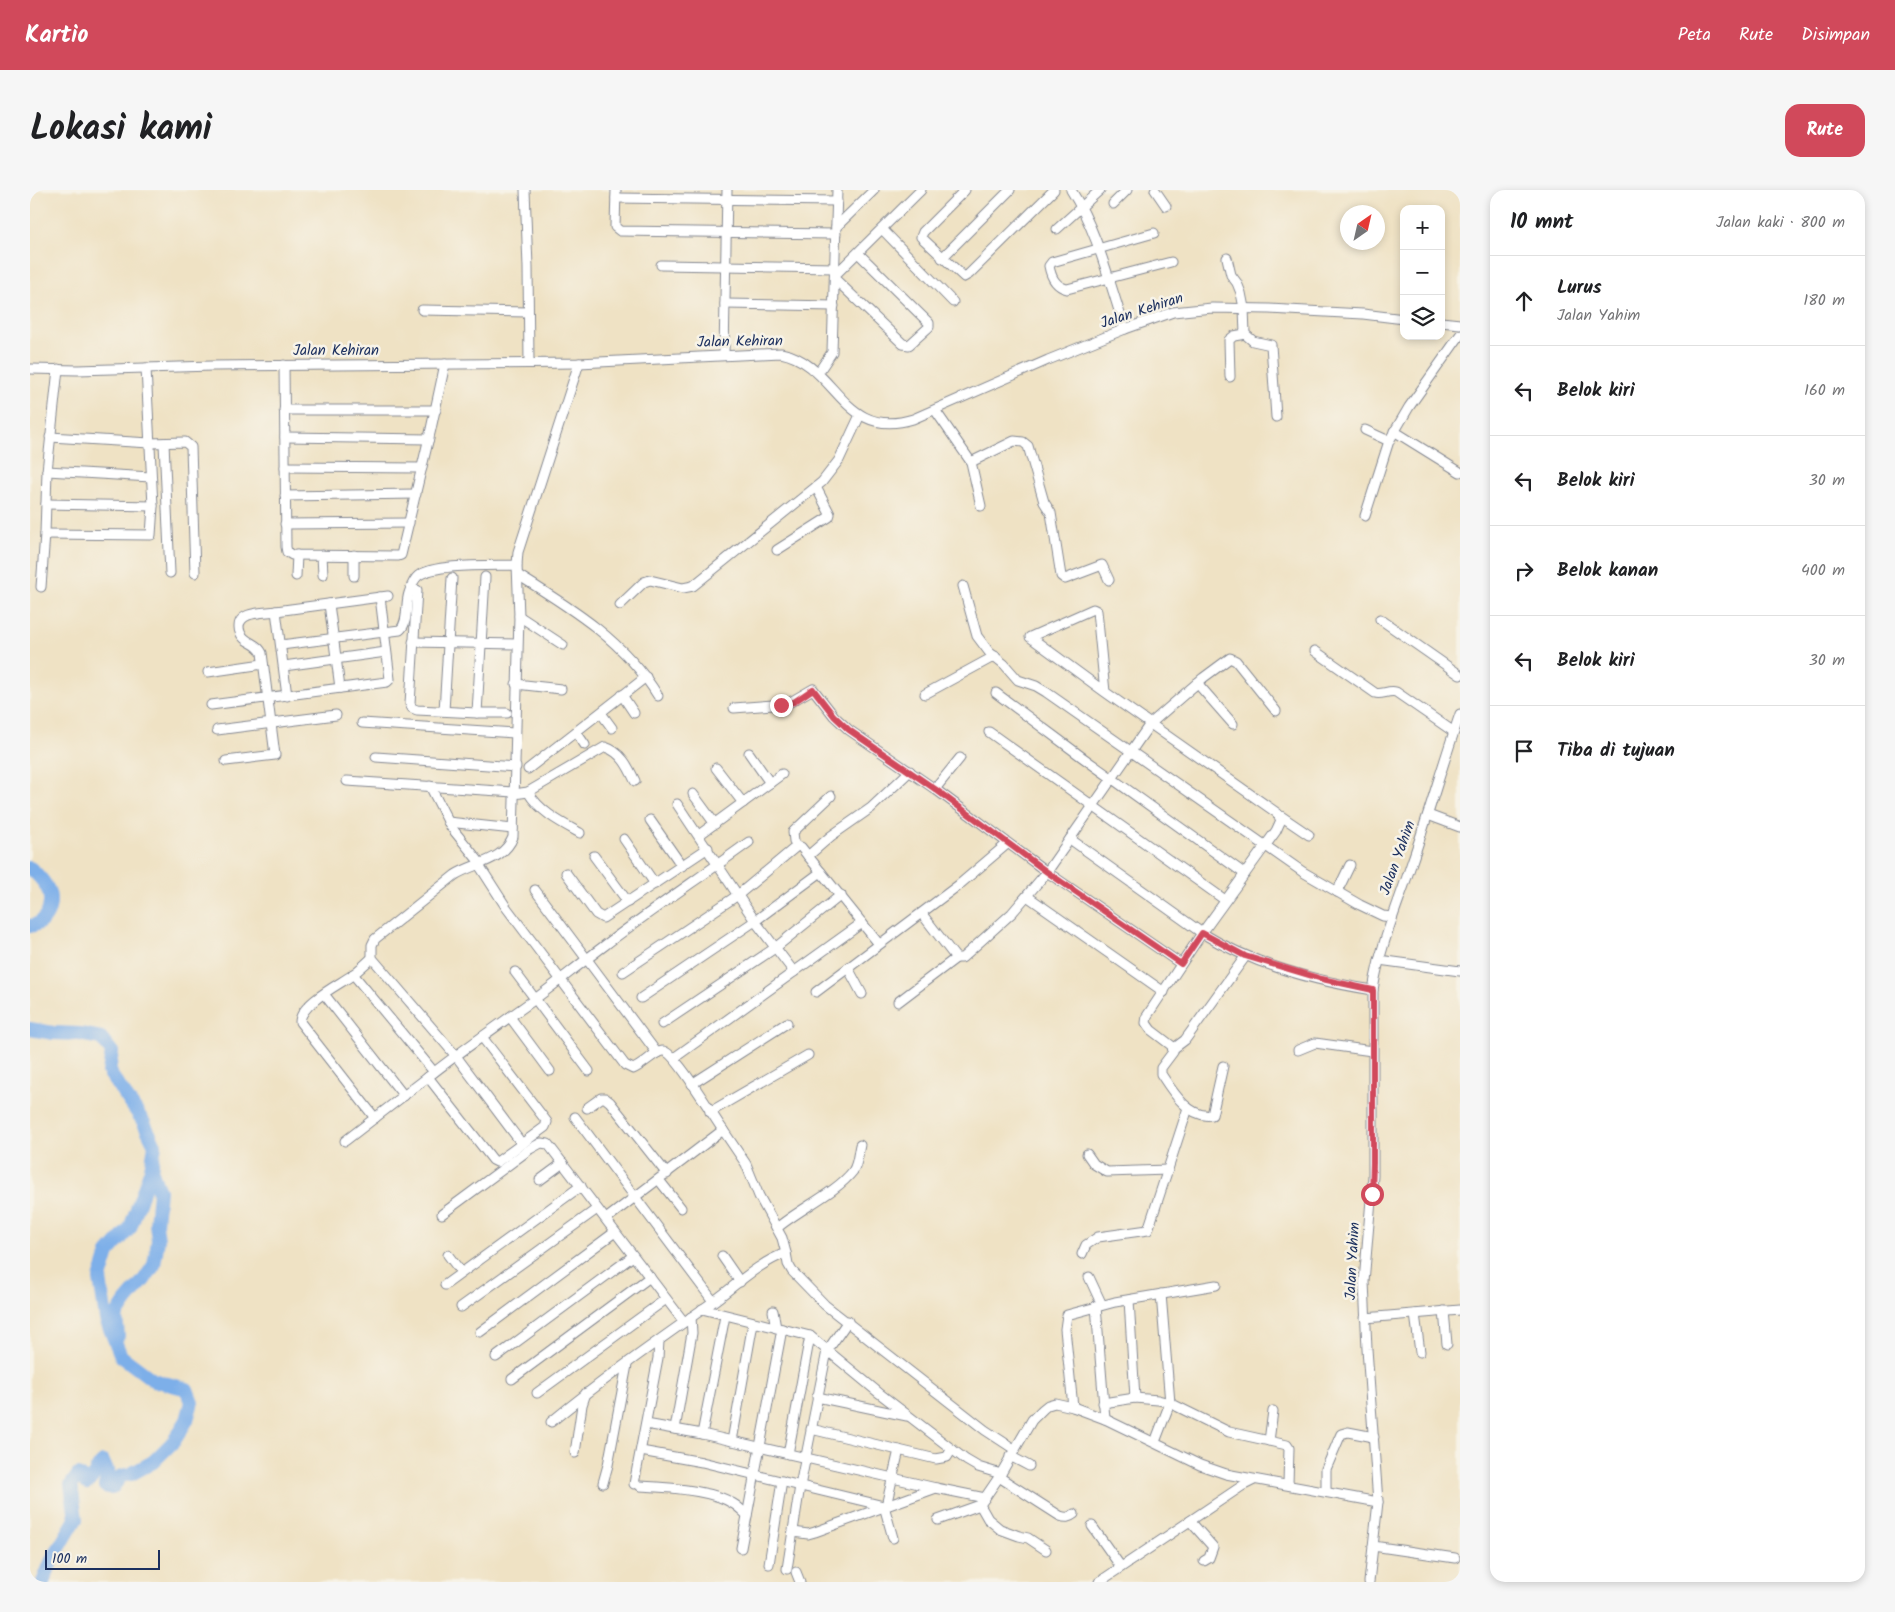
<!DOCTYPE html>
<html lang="id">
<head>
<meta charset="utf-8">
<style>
  :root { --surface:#fff; --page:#f6f6f6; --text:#202124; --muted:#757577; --line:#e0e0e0; --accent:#d1495b }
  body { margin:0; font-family:Kalam,sans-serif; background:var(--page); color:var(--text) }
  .controls { position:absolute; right:15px; top:15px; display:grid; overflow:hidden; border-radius:10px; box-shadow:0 2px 8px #0003 }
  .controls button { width:45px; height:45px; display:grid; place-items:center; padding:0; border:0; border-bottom:1px solid var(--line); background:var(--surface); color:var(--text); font:25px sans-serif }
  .compass { position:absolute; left:1310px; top:15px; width:45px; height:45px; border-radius:50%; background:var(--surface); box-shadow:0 2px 8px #0003; rotate:34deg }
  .scale { position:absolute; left:15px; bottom:12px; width:115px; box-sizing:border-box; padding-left:5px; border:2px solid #1b2f5e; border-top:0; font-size:14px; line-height:18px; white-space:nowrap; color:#1b2f5e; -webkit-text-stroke:4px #f7f3e8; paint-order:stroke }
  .stop { position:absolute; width:15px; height:15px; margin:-11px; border:4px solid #d1495b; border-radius:50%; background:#fff }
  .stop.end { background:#d1495b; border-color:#fff; box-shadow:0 1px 5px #0008 }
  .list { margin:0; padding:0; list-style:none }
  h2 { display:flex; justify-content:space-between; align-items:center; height:65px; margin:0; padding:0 20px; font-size:21px }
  h2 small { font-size:16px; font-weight:400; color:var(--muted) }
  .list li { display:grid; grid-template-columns:32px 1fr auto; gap:15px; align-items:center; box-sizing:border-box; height:90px; padding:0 20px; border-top:1px solid var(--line) }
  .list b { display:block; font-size:19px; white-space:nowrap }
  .list p { margin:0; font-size:16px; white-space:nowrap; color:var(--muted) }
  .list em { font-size:16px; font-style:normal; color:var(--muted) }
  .icon { flex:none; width:28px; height:28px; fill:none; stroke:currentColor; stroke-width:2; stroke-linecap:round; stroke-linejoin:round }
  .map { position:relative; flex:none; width:1430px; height:1392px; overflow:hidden; border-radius:15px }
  header { display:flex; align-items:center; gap:30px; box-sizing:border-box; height:70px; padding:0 25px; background:var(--accent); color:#fff }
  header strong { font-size:24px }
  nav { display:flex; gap:28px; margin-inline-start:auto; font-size:18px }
  .intro { display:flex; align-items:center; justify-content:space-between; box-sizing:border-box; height:120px; padding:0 30px }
  h1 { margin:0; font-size:35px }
  .button { padding:12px 22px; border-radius:15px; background:var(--accent); color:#fff; font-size:18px; font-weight:700 }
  main { display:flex; gap:30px; padding:0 30px }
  aside { flex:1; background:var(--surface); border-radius:15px; box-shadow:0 2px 8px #0003 }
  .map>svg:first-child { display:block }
</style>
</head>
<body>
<header>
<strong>Kartio</strong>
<nav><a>Peta</a><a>Rute</a><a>Disimpan</a></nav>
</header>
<div class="intro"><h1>Lokasi kami</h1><a class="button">Rute</a></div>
<main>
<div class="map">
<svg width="1430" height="1392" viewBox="0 0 1430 1392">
  <rect width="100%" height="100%" fill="#f7f3e8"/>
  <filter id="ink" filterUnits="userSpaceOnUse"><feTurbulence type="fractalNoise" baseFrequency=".02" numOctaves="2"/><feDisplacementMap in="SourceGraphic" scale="10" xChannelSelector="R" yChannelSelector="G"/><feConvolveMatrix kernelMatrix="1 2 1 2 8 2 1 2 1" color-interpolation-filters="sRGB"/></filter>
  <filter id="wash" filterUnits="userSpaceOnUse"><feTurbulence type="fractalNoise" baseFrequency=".0096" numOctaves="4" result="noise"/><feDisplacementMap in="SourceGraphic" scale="20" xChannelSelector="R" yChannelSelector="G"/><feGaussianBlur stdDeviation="1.12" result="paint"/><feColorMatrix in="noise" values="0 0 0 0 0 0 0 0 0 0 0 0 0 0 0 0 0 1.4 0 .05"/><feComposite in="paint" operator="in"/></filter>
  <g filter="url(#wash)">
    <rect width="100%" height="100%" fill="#efe2c4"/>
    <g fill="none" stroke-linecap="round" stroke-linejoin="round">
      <g stroke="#7dafe9" stroke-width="14">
        <path d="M0,678C6,683 12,689 16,696C25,710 19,734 0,736"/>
        <path d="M0,839L23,843L50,844L71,848L82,862L79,882L113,931L125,955L121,979L100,1038L78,1063L70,1089L76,1129L91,1166L123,1190L157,1199L162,1212L157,1230L144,1251L123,1272L101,1284L91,1286L82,1298L75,1296L78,1283L73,1272C65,1278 65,1287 57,1293L48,1285L41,1295L46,1329L22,1370L13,1392"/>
        <polyline points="88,1146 86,1126 96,1111 114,1090 124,1075 128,1050 126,1034 129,1001 121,979"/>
      </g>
    </g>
  </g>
  <g filter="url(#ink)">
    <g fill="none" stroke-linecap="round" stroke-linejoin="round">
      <defs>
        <g id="minor">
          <polyline points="495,0 498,77 499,173"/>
          <polyline points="586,0 585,37 590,41 806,44"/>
          <polyline points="935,0 893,42 891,47 934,87 939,84 1024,0"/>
          <path d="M1041,0C1068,42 1079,92 1095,139"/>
          <polyline points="1125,0 1136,16"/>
          <polyline points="586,8 807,11"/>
          <polyline points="1083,14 1097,0"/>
          <polyline points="806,37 844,0"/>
          <polyline points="852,39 923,112"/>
          <polyline points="1027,39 1070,0"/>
          <path d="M1124,43L1022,72L1019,76C1021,87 1025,96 1037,99L1141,72"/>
          <polyline points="912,68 980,0"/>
          <polyline points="1197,68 1201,85 1207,93 1211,103 1214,118 1215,144 1223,151 1241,155 1246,227"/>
          <polyline points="631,75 806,78"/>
          <polyline points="805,85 891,0"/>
          <polyline points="805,89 873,154 879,155 899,137 899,133 828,63"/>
          <polyline points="695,114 804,116"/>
          <polyline points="392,120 498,122"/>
          <polyline points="1411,132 1430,134"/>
          <polyline points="694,165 697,0"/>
          <polyline points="254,175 256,357 257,362 262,365 368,366 371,365 401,239 415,174"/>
          <path d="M0,179L48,180L182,176L549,173L751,163C807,174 812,251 883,229L1018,170L1095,139L1143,122L1182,118L1239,119L1333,124L1374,129"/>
          <polyline points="788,183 802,162 807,0"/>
          <polyline points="1200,187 1199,150 1204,146 1215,144"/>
          <polyline points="254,220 406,220"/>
          <polyline points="905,220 941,272 951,316"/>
          <polyline points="1335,240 1359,251"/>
          <polyline points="1364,241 1430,282"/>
          <polyline points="20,247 120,253 155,252 161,257 165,383"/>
          <polyline points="255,247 399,249"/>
          <polyline points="134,253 140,383"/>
          <polyline points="941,272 984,251 993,252 998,256 1014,312 1021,323 1031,386 1035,389 1072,375 1079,390"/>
          <polyline points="255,277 392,278"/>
          <polyline points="17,281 121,287"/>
          <polyline points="255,306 386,304"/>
          <polyline points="16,314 123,316"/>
          <polyline points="1335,326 1359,251 1379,217 1430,145"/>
          <polyline points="255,334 379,333"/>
          <polyline points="15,344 121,345 123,316 116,178"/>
          <polyline points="747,360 799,327 800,324 786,297"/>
          <polyline points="292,365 293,385"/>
          <path d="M488,385C541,418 595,451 628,506"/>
          <polyline points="266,386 267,365"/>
          <polyline points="324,386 324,365"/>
          <polyline points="455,387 447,523 477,523"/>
          <polyline points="933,396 947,446 959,462 974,474 988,490 1006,496 1016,502 1273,682 1330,715 1353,726 1362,727"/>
          <polyline points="11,397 15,344 17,281 28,179"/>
          <polyline points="387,400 380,514 382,518 387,520 447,523"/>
          <polyline points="299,414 310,498"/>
          <polyline points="590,415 614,392 620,390 653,398 663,396 792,292 809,270 830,225"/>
          <polyline points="489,426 533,455"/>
          <polyline points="1350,429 1430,485"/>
          <polyline points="383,452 487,454"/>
          <path d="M251,455L370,440C379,432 375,414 379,403C381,397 383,390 388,386C405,373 464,376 487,375"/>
          <path d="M1285,461L1345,503C1352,505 1358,500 1366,502L1424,542"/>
          <polyline points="254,476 356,462"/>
          <polyline points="178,482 233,474"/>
          <polyline points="1167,493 1203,534"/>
          <polyline points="486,494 531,499"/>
          <polyline points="966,503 1052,567 1215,684"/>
          <polyline points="895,504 965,466"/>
          <polyline points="592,505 604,523"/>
          <polyline points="257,506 246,421 358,406"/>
          <polyline points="181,515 357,492 360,489 350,407"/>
          <polyline points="704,518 757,514 783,499 804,526 819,540 905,599 1017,682 982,723 932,768 926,768 892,724"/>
          <polyline points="414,521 422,388"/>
          <polyline points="571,523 582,538"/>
          <polyline points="332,533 485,543"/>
          <polyline points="187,540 306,525"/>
          <polyline points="546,542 555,555"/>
          <polyline points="959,542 1195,710"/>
          <polyline points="719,563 740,593"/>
          <polyline points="346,567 486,577"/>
          <path d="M196,571L245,565L232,463C228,454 220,454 214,448C211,445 209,441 209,437C209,421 234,423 246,421"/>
          <polyline points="686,578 713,613"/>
          <polyline points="498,579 616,487"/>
          <polyline points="317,591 484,602"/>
          <polyline points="400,596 421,637 451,674"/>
          <polyline points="905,599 930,568"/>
          <path d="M498,602C510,622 530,632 550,643"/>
          <path d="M484,604L498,602L575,557C591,562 598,576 605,591"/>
          <polyline points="663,604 685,634"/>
          <polyline points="647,614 725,731 764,782"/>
          <polyline points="1398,625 1430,637"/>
          <polyline points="1251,626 1279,645"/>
          <polyline points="620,630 652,676"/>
          <polyline points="418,632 483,639"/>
          <polyline points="669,645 752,584"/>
          <polyline points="594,649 625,694"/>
          <polyline points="1040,649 1172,743 1246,641 1251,630 1247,623 1075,502 1000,447 1063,419 1067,421 1075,502"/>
          <polyline points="767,656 764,651 763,642 801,606"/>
          <polyline points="564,666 598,712"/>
          <polyline points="778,666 801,646 841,618 880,581"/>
          <path d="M449,675L476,717L595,875L603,879C612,876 625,861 633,861C645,861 684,928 693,940"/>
          <polyline points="536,683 566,724 573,728 678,658"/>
          <polyline points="505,700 627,863"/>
          <polyline points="1307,702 1320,675"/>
          <polyline points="997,706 1134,802"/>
          <path d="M342,768C335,774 329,780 321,786C308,795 270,814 270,832L345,928"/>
          <polyline points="1349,770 1430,781"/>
          <polyline points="1151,774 1017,682 1120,534 1173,488 1200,468 1206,471 1246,521"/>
          <polyline points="818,778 832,804"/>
          <polyline points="485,782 559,881"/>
          <polyline points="593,782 708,705 767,656 771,657 778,666 849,754"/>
          <polyline points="323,784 404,882"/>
          <polyline points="786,802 930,694 977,654"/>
          <polyline points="294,804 374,906"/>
          <polyline points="611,808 725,731 791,682"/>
          <polyline points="868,812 926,768"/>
          <polyline points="480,827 520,881"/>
          <polyline points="632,834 745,758 811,705"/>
          <path d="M452,847L517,932L515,937L467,972L463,970L398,887C432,860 469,835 505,809C528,792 551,773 574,756C621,720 671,687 719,652"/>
          <polyline points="1143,859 1155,850 1215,767"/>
          <polyline points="1268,860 1285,853 1342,861"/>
          <polyline points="644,868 832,733"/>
          <path d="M1193,876L1182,925C1159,929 1142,901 1131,884V878L1143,862L1142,856L1121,840L1116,833L1117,826L1172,743C1222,774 1285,791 1343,800"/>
          <polyline points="662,894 757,833"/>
          <polyline points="557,918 571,908 575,908 580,912 637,984"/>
          <polyline points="680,922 778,865"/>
          <polyline points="545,927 683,1111"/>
          <polyline points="315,951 398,887"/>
          <path d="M492,954L426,866L342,768V755L345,749L425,685C444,673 474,671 483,647L489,426L487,375L488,362L549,173"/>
          <polyline points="1057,964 1064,974 1077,982 1138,980"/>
          <polyline points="510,990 533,973"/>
          <polyline points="629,990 651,1018"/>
          <polyline points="412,1024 500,959 511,953 518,954 654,1132"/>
          <polyline points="576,1029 693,940 716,974 729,1006 752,1048 756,1063"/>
          <path d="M747,1038C769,1019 806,1003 823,981C828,974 828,963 830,955"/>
          <polyline points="1052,1064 1056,1055 1068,1047 1118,1040 1158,918"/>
          <polyline points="418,1065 431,1082"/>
          <polyline points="692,1066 710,1092"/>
          <polyline points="1059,1087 1072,1115"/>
          <polyline points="415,1095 551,996"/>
          <polyline points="1099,1110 1105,1208"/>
          <polyline points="1066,1116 1075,1229"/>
          <polyline points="431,1117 567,1019"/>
          <polyline points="672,1119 780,1146 849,1203 936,1270 948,1277 971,1284"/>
          <polyline points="743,1121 746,1138"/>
          <polyline points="1414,1121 1417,1154"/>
          <polyline points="1385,1124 1390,1162"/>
          <polyline points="1335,1128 1430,1120"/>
          <polyline points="450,1142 585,1042"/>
          <polyline points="466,1167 603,1066"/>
          <polyline points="482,1189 620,1087"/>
          <polyline points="507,1203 636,1109"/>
          <polyline points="787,1207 877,1226"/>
          <polyline points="1073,1213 1105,1208 1128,1210 1140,1213 1199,1242 1257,1255 1259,1258 1258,1294"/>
          <polyline points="1043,1217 1035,1139 1037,1125 1085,1112 1186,1095"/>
          <path d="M521,1232C572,1190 626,1152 680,1114C704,1097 728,1073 756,1063L758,1074L762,1081L795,1115L955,1240L984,1259"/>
          <polyline points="616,1234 672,1244 906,1298"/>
          <polyline points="645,1239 662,1143 661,1127"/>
          <polyline points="781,1239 906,1269 917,1267 922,1259"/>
          <polyline points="672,1244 695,1126"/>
          <polyline points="702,1251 723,1133"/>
          <polyline points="1239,1251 1243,1221"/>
          <polyline points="1125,1252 1140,1213 1131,1104"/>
          <polyline points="611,1261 672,1272 854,1316 863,1348"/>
          <polyline points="545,1263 552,1215 556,1203"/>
          <polyline points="758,1264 780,1146"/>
          <polyline points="980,1266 999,1276"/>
          <path d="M969,1287L1030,1326C1036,1328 1039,1328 1044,1324"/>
          <polyline points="573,1293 578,1275 597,1175"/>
          <polyline points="604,1294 628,1168 629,1151"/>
          <path d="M610,1296C634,1297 682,1300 702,1313C708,1316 712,1321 717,1325"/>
          <polyline points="1296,1302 1296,1279 1311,1244 1318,1242 1344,1247"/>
          <polyline points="950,1315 958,1329 970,1339 989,1346 998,1348 1016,1360"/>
          <polyline points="856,1316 869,1260"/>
          <polyline points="908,1330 950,1315 969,1287 1002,1230 1013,1219 1018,1215 1025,1213 1043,1217 1075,1229 1170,1275 1196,1284 1348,1312"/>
          <polyline points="1160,1331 1183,1357 1179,1368 1174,1371"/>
          <polyline points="1062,1336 1091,1377"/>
          <polyline points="763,1342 778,1344 785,1342 906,1298 955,1308"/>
          <polyline points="1343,1356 1425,1368"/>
          <polyline points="711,1358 752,1139"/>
          <polyline points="739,1374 752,1291"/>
          <polyline points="757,1379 770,1296 797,1161 818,1131"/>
          <polyline points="766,1382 770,1392"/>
          <polyline points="1069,1392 1212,1296 1224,1290"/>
          <path d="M1339,1392L1348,1312L1337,1159L1334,1092L1343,986V800C1350,755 1368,715 1382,672C1399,623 1413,573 1430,524"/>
        </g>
      </defs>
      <use href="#minor" stroke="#858891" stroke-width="11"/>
      <use href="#minor" stroke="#fff" stroke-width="9"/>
    </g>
  </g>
  <g fill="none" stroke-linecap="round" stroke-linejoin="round" filter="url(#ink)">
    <polyline stroke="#d1495b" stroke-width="6" points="751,515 764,512 783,499 804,526 819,540 905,599 1017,682 1151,774 1172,743 1215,766 1292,789 1343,800 1343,973 1342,1004"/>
  </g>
  <g text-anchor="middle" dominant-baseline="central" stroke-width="5" stroke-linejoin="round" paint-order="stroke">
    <g font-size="15" fill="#1b2f5e" stroke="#f7f3e8">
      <text transform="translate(1112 121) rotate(-18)">Jalan Kehiran</text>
      <text transform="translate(710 152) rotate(-1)">Jalan Kehiran</text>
      <text x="306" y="161">Jalan Kehiran</text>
      <text transform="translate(1368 668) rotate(-70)">Jalan Yahim</text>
      <text transform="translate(1323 1071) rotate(-87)">Jalan Yahim</text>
    </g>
  </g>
</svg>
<div class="controls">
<button>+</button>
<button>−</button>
<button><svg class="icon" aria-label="layers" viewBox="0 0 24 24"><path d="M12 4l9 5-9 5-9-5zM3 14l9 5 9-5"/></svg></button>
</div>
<svg class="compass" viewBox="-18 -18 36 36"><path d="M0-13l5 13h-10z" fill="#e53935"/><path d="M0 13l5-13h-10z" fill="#757577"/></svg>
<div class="scale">100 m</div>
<div class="stop" style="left:1342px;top:1004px"></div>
<div class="stop end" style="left:751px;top:515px"></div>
</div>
<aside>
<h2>10 mnt<small>Jalan kaki · 800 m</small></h2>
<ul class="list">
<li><svg class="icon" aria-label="ahead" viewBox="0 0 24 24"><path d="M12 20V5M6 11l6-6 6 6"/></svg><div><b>Lurus</b><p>Jalan Yahim</p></div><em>180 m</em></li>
<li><svg class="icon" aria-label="left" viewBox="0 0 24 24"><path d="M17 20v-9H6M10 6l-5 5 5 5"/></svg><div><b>Belok kiri</b></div><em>160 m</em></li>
<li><svg class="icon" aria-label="left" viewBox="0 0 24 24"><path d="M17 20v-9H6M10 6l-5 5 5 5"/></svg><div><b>Belok kiri</b></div><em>30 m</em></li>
<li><svg class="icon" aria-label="right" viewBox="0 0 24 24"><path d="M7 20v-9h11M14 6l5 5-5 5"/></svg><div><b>Belok kanan</b></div><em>400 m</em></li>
<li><svg class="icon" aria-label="left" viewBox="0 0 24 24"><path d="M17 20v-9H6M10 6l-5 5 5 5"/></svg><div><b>Belok kiri</b></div><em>30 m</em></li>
<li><svg class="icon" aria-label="arrive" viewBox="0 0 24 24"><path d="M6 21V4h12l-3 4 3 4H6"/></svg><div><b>Tiba di tujuan</b></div></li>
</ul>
</aside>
</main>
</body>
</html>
